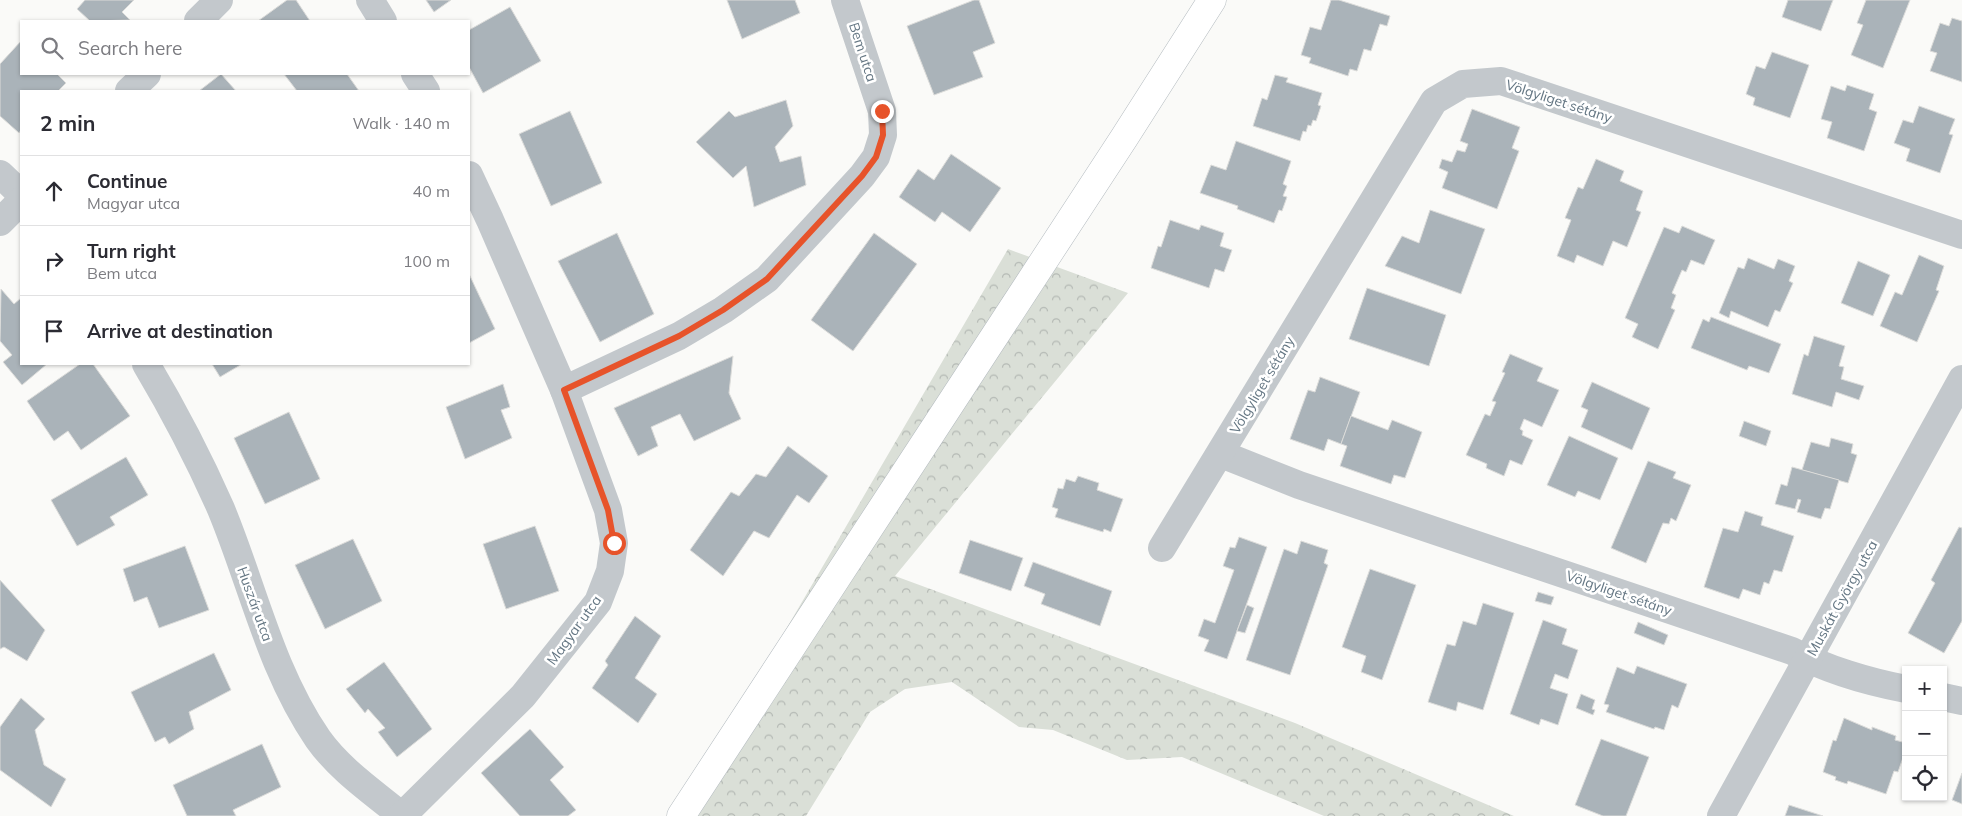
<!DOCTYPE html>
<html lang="en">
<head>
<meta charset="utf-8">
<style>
  :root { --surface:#fff; --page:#f7f7f7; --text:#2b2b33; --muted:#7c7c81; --line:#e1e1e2 }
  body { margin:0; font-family:Mulish,sans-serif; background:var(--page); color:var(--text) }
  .controls { position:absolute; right:15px; bottom:15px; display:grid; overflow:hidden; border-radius:0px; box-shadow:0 1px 4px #0004 }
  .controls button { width:45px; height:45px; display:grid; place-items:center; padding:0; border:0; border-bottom:1px solid var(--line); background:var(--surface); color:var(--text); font:25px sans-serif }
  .stop { position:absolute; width:15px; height:15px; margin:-11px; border:4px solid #e7532a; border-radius:50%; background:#fff }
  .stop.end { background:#e7532a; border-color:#fff; box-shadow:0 1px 5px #0008 }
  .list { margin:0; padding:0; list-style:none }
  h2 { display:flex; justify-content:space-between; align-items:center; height:65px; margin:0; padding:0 20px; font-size:21px }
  h2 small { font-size:16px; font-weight:400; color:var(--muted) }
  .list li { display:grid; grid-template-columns:32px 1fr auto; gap:15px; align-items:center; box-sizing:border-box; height:70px; padding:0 20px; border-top:1px solid var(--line) }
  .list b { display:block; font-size:19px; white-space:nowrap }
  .list p { margin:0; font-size:16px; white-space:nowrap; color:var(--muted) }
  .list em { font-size:16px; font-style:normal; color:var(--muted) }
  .icon { flex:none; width:28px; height:28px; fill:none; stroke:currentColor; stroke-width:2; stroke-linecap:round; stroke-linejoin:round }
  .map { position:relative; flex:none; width:1962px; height:816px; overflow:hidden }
  .search { position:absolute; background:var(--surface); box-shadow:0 1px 4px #0004; left:20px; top:20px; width:450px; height:55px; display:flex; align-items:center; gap:12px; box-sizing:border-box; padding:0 18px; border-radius:0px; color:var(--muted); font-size:19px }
  .panel { position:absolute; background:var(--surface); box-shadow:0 1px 4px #0004; left:20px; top:90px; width:450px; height:275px; border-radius:0px }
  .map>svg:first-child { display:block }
</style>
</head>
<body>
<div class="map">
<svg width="1962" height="816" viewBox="0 0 1962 816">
  <defs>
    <pattern id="forest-crowns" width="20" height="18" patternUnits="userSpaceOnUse" patternTransform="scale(1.25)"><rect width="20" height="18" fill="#dadfd7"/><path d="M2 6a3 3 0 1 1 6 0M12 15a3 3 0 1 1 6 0" fill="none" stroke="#b4b9b4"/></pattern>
  </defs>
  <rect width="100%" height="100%" fill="#fafaf8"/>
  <polygon fill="url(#forest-crowns)" points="1008,249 1128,293 895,576 1295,723 1514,816 1324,816 1182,757 1127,760 1053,730 1019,727 952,682 905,689 870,712 806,816 677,816"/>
  <g fill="#aab3b9" stroke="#dcdcda">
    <polygon points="85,0 134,0 122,12 130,20 90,21 77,9"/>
    <polygon points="287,0 296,0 310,21 258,21"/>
    <polygon points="426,0 451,0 434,12"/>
    <polygon points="727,0 795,0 800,13 742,39"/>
    <polygon points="974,0 979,0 995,43 973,52 983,77 934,95 907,26"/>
    <polygon points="1331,0 1339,0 1390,16 1387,26 1380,24 1371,51 1364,49 1357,71 1350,69 1348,76 1309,63 1311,58 1301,55 1310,27 1321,30"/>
    <polygon points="1788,0 1833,0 1821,31 1782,17"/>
    <polygon points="1866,0 1910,0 1883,68 1851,55 1863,25 1857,23"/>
    <polygon points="510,7 541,61 483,93 469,67 469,30"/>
    <polygon points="1952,18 1962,21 1962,82 1930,71 1937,53 1930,51 1940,23 1949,26"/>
    <polygon points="21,41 21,74 57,74 66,83 58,91 21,91 21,130 19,133 0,116 0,64"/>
    <polygon points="1772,52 1809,65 1790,118 1753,105 1755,98 1746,94 1756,66 1765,69"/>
    <polygon points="221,74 236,91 199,91"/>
    <polygon points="284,74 347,74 359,91 297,91"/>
    <polygon points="1275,75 1288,78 1286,82 1322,93 1318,105 1321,106 1316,121 1313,120 1311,126 1308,125 1306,132 1303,131 1300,141 1253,126 1262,98 1267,100"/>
    <polygon points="1847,85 1874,94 1869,109 1877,112 1864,151 1827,138 1832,122 1821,119 1831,86 1845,91"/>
    <polygon points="786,100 793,126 775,147 780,162 801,156 806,185 754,207 746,166 733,178 696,142 729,111 735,117"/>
    <polygon points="1919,106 1955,119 1949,134 1953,135 1940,173 1906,161 1910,149 1894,143 1903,120 1913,123"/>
    <polygon points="1472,109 1520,127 1512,148 1519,151 1497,209 1442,188 1448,172 1439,168 1442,159 1452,162 1457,150 1465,152 1468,144 1460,141"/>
    <polygon points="570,111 602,183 551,206 519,134"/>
    <polygon points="1236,141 1291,161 1283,184 1287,186 1283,196 1287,197 1282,211 1279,210 1274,223 1237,209 1238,206 1200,193 1211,165 1226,170"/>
    <polygon points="951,154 1001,188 970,232 942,212 935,222 899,197 918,169 934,180"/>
    <polygon points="1596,159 1624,171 1620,181 1643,191 1636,210 1641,212 1627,247 1613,241 1603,266 1577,255 1574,263 1557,256 1571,220 1565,218 1578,187 1583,189"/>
    <polygon points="1430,210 1485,229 1461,294 1385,266 1402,236 1419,243"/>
    <polygon points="1170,220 1199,230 1201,225 1224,233 1220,246 1232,250 1224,272 1215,269 1209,288 1151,268 1158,246 1161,247"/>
    <polygon points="1682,226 1715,240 1704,265 1691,260 1686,272 1682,270 1672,293 1676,295 1671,308 1675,310 1658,349 1632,337 1638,324 1625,318 1664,227 1679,233"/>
    <polygon points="617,233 654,314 600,342 558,261"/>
    <polygon points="874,233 917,264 853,351 811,320"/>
    <polygon points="1919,255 1944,266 1936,290 1939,291 1917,342 1880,326 1895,292 1902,295"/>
    <polygon points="1748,258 1774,269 1778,259 1795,266 1789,281 1793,283 1780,312 1775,310 1768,327 1731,311 1729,318 1719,313 1738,267 1744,269"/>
    <polygon points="1858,261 1890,275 1873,316 1841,303"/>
    <polygon points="469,274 495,329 469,343"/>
    <polygon points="1367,288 1446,315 1429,366 1349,339"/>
    <polygon points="1,289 14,304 21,298 21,364 47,364 22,385 3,362 12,355 0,341"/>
    <polygon points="1711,317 1781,344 1769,373 1749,366 1747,370 1691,348 1703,319 1709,322"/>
    <polygon points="1814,336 1845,346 1839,366 1844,367 1841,379 1864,386 1859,400 1836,392 1832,407 1792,394 1804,354 1808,356"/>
    <polygon points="1510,354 1543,368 1537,381 1559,390 1542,427 1524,419 1520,429 1523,431 1522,435 1533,440 1522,465 1510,460 1504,476 1486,468 1487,464 1466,455 1485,414 1490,416 1496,402 1492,401 1505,373 1502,372"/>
    <polygon points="733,356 729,393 741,419 694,441 680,414 651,427 658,446 638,456 614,408"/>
    <polygon points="80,364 93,364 130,416 81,450 68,431 54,441 27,401"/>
    <polygon points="212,364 242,364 220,377"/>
    <polygon points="1320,377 1360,392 1341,444 1328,439 1324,451 1290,439 1308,390 1315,392"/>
    <polygon points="1592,382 1650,408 1632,450 1581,427 1588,410 1581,407"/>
    <polygon points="503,384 510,407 501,410 512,438 465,459 446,407"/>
    <polygon points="289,412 320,479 265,504 234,438"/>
    <polygon points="1351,416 1388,430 1392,420 1422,432 1405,478 1394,475 1391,484 1340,466 1347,446 1341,444"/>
    <polygon points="1744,421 1771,431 1766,446 1739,436"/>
    <polygon points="1569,436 1618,458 1600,500 1578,491 1575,497 1547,485"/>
    <polygon points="1831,438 1853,444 1851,453 1857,455 1848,483 1802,470 1811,442 1829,447"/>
    <polygon points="788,446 828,476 809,503 797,495 769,538 754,531 723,576 690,550 731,492 739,496 756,474 766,477"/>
    <polygon points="126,457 148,495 110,517 115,525 77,546 51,500"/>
    <polygon points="1648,461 1676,472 1673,478 1691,485 1676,521 1671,518 1669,524 1663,523 1646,563 1611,548"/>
    <polygon points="1792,467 1839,480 1830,509 1825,508 1821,519 1797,512 1801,500 1798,499 1795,509 1775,504 1781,484 1787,486"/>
    <polygon points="1078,476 1099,483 1097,490 1123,499 1111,532 1104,529 1103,532 1055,517 1058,509 1052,507 1058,488 1063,489 1066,479 1075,482"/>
    <polygon points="1745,511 1763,517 1761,525 1794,536 1782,572 1774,570 1769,584 1764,582 1760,595 1743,589 1739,599 1704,587 1723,528 1738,532"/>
    <polygon points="535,526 559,591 506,609 483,544"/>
    <polygon points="1959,527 1962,528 1962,621 1944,653 1908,633 1935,583 1931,580"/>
    <polygon points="1239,537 1267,547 1227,659 1204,651 1209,640 1198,636 1204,619 1215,623 1234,570 1223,566 1230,547 1235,548"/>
    <polygon points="353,539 382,601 325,629 295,565"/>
    <polygon points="970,540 1023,558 1011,591 959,573"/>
    <polygon points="1301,541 1328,550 1324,563 1328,565 1290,675 1246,660 1284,549 1297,554"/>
    <polygon points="185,546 209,610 159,628 147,597 134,602 123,569"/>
    <polygon points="1033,562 1112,591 1100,626 1041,604 1045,594 1024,586"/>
    <polygon points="1370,569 1416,585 1382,680 1361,672 1366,656 1342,647"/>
    <polygon points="0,580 45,630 27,661 4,647 0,649"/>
    <polygon points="1538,592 1554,597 1551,605 1535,601"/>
    <polygon points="1483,603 1514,613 1483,710 1458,702 1456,711 1428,702 1447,644 1455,646 1463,621 1476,625"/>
    <polygon points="1247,605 1254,608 1245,633 1237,631"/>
    <polygon points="635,616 661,636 635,678 657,694 638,723 592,688 608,665 605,661"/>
    <polygon points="1543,620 1567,629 1562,644 1578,650 1568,679 1555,674 1550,688 1568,694 1558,725 1541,719 1539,725 1510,714"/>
    <polygon points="1638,622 1668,635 1664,645 1634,633"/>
    <polygon points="214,653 231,690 189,712 194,729 169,744 165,737 155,742 131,692"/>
    <polygon points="384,662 432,729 397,757 378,732 385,728 368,709 365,713 346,689"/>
    <polygon points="1637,666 1687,684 1678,708 1672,705 1664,730 1655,727 1654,729 1606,712 1609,705 1604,704 1617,667 1634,674"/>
    <polygon points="1581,694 1595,700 1592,709 1595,710 1593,715 1576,708"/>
    <polygon points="21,698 45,719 35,730 44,765 66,779 51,807 0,770 0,727"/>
    <polygon points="1844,718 1872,730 1872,727 1896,736 1895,740 1906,743 1906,749 1898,772 1894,771 1886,794 1848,781 1847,784 1835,780 1836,777 1823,772 1833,740 1836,741"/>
    <polygon points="530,729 564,767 550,780 576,810 568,816 520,816 481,773"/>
    <polygon points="1601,739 1649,757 1626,816 1603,816 1575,805"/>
    <polygon points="262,744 281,787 233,810 236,816 187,816 173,785"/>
    <polygon points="1962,773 1962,804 1952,800"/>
    <polygon points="1789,805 1823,816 1785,816"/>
  </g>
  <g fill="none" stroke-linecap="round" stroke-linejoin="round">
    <defs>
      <polyline id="secondary" points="681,816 1124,138 1212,0"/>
    </defs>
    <use href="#secondary" stroke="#b3babf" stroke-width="29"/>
    <g stroke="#c3c8cc" stroke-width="28">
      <polyline points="370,0 383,21"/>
      <polyline points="198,21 219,0"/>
      <polyline points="415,74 426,91"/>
      <polyline points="129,91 147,74"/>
      <polyline points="0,174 21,194"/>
      <polyline points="0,222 21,201"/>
      <path d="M146,364C174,411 199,459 221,509C253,586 270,669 318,739C340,770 373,792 402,816"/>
      <polyline points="564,390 679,336 723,310 767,279 862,176 876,157 883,135 882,111 845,0"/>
      <path d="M1221,454L1299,485L1792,651C1825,669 1869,682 1906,689"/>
      <polyline points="1162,548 1434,101 1463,84 1501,81 1962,235"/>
      <polyline points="1943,697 1962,701"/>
      <polyline points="402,816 523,696 598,602 610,571 614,543 608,510 564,390 490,220 469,175"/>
      <polyline points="1721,816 1962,379"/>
    </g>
    <use href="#secondary" stroke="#fff" stroke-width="28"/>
  </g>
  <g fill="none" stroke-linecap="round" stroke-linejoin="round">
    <polyline stroke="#e7532a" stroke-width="6" points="614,543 608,510 564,390 679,336 723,310 767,279 862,176 876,157 883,135 882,111"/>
  </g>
  <g text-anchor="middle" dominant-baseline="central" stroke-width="5" stroke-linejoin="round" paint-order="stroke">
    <g font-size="14" fill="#647683" stroke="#fff">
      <text transform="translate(863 52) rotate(72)">Bem utca</text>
      <text transform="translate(1559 101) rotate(18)">Völgyliget sétány</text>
      <text transform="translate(1262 385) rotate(-59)">Völgyliget sétány</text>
      <text transform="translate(1619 593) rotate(19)">Völgyliget sétány</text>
      <text transform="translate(1842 598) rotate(-61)">Muskát György utca</text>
      <text transform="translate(255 604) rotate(70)">Huszár utca</text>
      <text transform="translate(574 630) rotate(-54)">Magyar utca</text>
    </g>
  </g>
</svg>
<div class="controls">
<button>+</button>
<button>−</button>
<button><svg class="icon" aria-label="locate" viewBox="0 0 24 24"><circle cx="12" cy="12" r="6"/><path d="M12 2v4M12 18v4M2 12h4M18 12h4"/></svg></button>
</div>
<div class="stop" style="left:614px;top:543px"></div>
<div class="stop end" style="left:882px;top:111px"></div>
<div class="search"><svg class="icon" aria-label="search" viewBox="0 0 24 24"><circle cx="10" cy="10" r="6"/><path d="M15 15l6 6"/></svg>Search here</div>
<section class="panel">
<h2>2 min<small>Walk · 140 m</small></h2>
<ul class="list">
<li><svg class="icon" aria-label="ahead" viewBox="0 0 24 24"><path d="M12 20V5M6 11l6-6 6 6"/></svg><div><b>Continue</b><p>Magyar utca</p></div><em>40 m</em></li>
<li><svg class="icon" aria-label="right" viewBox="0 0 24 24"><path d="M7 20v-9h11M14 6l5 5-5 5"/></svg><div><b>Turn right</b><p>Bem utca</p></div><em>100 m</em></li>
<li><svg class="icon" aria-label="arrive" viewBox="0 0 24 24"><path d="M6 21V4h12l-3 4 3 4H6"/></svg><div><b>Arrive at destination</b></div></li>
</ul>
</section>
</div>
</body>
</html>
